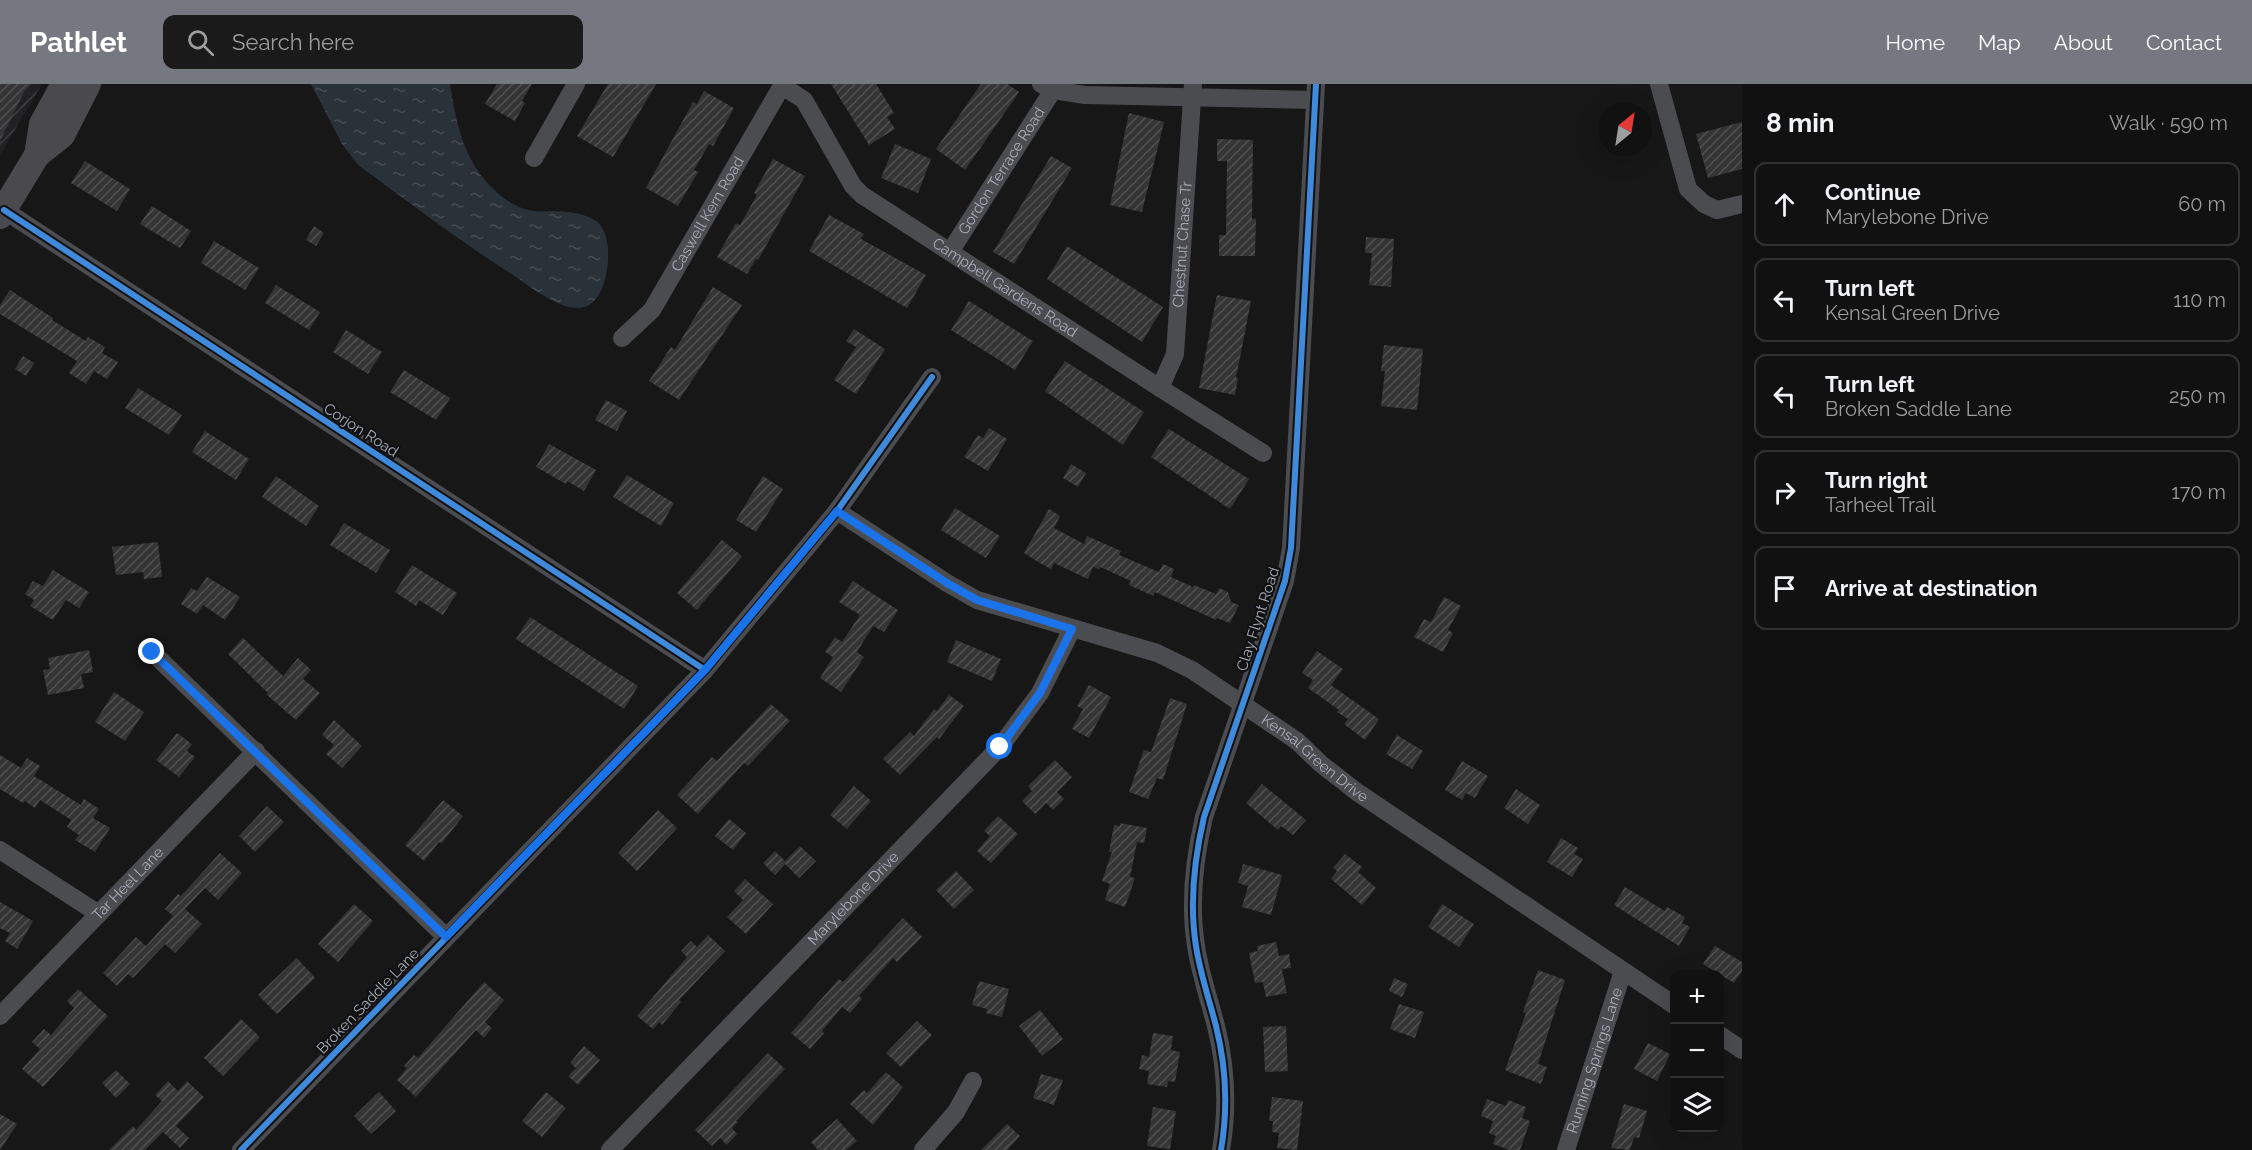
<!DOCTYPE html>
<html lang="en">
<head>
<meta charset="utf-8">
<style>
  :root { --surface:#111; --page:#1a1a1a; --text:#f1f3f6; --muted:#9c9d9f; --line:#303131; --accent:#757880 }
  body { margin:0; font-family:Raleway,sans-serif; background:var(--page); color:var(--text) }
  .controls { position:absolute; right:18px; bottom:18px; display:grid; overflow:hidden; border-radius:12px; box-shadow:0 6px 24px #0002 }
  .controls button { width:54px; height:54px; display:grid; place-items:center; padding:0; border:0; border-bottom:2px solid var(--line); background:var(--surface); color:var(--text); font:30px sans-serif }
  .compass { position:absolute; left:1598px; top:18px; width:54px; height:54px; border-radius:50%; background:var(--surface); box-shadow:0 6px 24px #0002; rotate:30deg }
  .stop { position:absolute; width:18px; height:18px; margin:-14px; border:4px solid #1a73e8; border-radius:50%; background:#fff }
  .stop.end { background:#1a73e8; border-color:#fff; box-shadow:0 2px 6px #0008 }
  .list { margin:0; padding:0; list-style:none }
  h2 { display:flex; justify-content:space-between; align-items:center; height:78px; margin:0; padding:0 24px; font-size:26px }
  h2 small { font-size:20px; font-weight:400; color:var(--muted) }
  .list li { display:grid; grid-template-columns:39px 1fr auto; gap:18px; align-items:center; box-sizing:border-box; height:84px; margin:0 12px 12px; padding:0 12px; border:2px solid var(--line); border-radius:12px }
  .list b { display:block; font-size:22px; white-space:nowrap }
  .list p { margin:0; font-size:20px; white-space:nowrap; color:var(--muted) }
  .list em { font-size:20px; font-style:normal; color:var(--muted) }
  .icon { flex:none; width:33px; height:33px; fill:none; stroke:currentColor; stroke-width:2; stroke-linecap:round; stroke-linejoin:round }
  .map { position:relative; flex:none; width:1742px; height:1066px; overflow:hidden }
  header { display:flex; align-items:center; gap:36px; box-sizing:border-box; height:84px; padding:0 30px; background:var(--accent); color:#fff }
  header strong { font-size:28px }
  nav { display:flex; gap:33px; margin-inline-start:auto; font-size:21px }
  .search { width:420px; height:54px; background:var(--page); display:flex; align-items:center; gap:15px; box-sizing:border-box; padding:0 21px; border-radius:12px; color:var(--muted); font-size:22px }
  main { display:flex }
  aside { flex:1; background:var(--surface) }
  .map>svg:first-child { display:block }
</style>
</head>
<body>
<header>
<strong>Pathlet</strong>
<div class="search"><svg class="icon" aria-label="search" viewBox="0 0 24 24"><circle cx="10" cy="10" r="6"/><path d="M15 15l6 6"/></svg>Search here</div>
<nav><a>Home</a><a>Map</a><a>About</a><a>Contact</a></nav>
</header>
<main>
<div class="map">
<svg width="1742" height="1066" viewBox="0 0 1742 1066">
  <defs>
    <pattern id="industrial-furrows" width="10" height="10" patternUnits="userSpaceOnUse" patternTransform="scale(1.5)"><rect width="10" height="10" fill="#212123"/><path d="M-1 1l2-2M0 10L10 0M9 11l2-2" fill="none" stroke="#3e3f41"/></pattern>
    <pattern id="water-ripples" width="26" height="14" patternUnits="userSpaceOnUse" patternTransform="scale(1.5)"><rect width="26" height="14" fill="#2a3239"/><path d="M2 4q2-2 4 0t4 0M15 11q2-2 4 0t4 0" fill="none" stroke="#464d54"/></pattern>
    <pattern id="building-hatch" width="6" height="6" patternUnits="userSpaceOnUse" patternTransform="scale(1.5)"><rect width="6" height="6" fill="#353536"/><path d="M-1 1l2-2M0 6l6-6M5 7l2-2" fill="none" stroke="#4f5051"/></pattern>
  </defs>
  <rect width="100%" height="100%" fill="#171717"/>
  <polygon fill="url(#industrial-furrows)" points="0,0 42,0 0,71"/>
  <path fill="url(#water-ripples)" d="M311,0H450C457,45 465,82 501,112C510,119 522,126 534,127C554,128 578,125 596,137C616,150 610,213 587,222C577,226 565,223 556,218C540,211 525,199 510,189C458,156 409,118 358,81L342,60Z"/>
  <g fill="url(#building-hatch)">
    <polygon points="0,0 28,0 0,57"/>
    <polygon points="497,0 532,0 522,17 525,19 515,37 485,20"/>
    <polygon points="608,0 656,0 613,73 577,52"/>
    <polygon points="831,0 876,0 894,29 887,33 895,45 869,61"/>
    <polygon points="981,0 1007,0 1019,8 965,86 936,65"/>
    <polygon points="704,7 734,24 713,62 709,60 694,86 698,88 678,122 646,104 693,18 697,20"/>
    <polygon points="1129,29 1164,38 1142,128 1110,121"/>
    <polygon points="1742,38 1742,85 1708,94 1696,50"/>
    <polygon points="1217,55 1253,56 1252,135 1256,135 1255,172 1219,172 1219,151 1226,151 1227,77 1217,77"/>
    <polygon points="895,60 931,75 918,109 881,94"/>
    <polygon points="1051,72 1072,84 1014,180 993,168"/>
    <polygon points="773,75 805,92 758,176 756,175 747,190 717,173 736,139 740,141 757,111 754,109"/>
    <polygon points="85,77 130,105 117,127 71,99"/>
    <polygon points="152,122 191,147 180,164 140,140"/>
    <polygon points="829,131 864,150 861,155 926,191 907,224 809,167"/>
    <polygon points="314,142 324,149 316,162 306,156"/>
    <polygon points="1366,153 1394,155 1391,203 1369,201 1372,169 1365,169"/>
    <polygon points="214,157 259,184 245,206 201,179"/>
    <polygon points="1067,162 1163,223 1142,258 1047,195"/>
    <polygon points="276,201 320,228 309,246 265,219"/>
    <polygon points="713,203 742,221 679,316 649,297 671,263 675,266"/>
    <polygon points="10,206 53,234 52,236 86,257 88,253 105,263 102,269 118,278 107,295 94,287 86,300 69,289 77,277 0,230 0,221"/>
    <polygon points="1217,211 1251,217 1236,294 1238,294 1235,311 1199,304"/>
    <polygon points="969,217 1033,257 1015,286 951,246"/>
    <polygon points="854,245 885,265 856,310 834,296 856,263 846,257"/>
    <polygon points="346,246 382,268 368,290 333,268"/>
    <polygon points="1384,261 1423,265 1417,326 1381,322 1385,287 1381,287"/>
    <polygon points="23,272 34,279 26,292 15,285"/>
    <polygon points="1065,277 1144,328 1123,361 1045,307"/>
    <polygon points="404,286 450,314 436,336 390,308"/>
    <polygon points="138,304 182,331 169,351 125,324"/>
    <polygon points="606,316 627,327 617,347 595,336"/>
    <polygon points="989,344 1007,355 988,387 964,373 978,351 983,354"/>
    <polygon points="1169,345 1249,395 1230,425 1151,373"/>
    <polygon points="205,347 249,375 236,396 192,368"/>
    <polygon points="549,360 596,386 584,407 567,397 566,400 536,383"/>
    <polygon points="1071,380 1086,389 1078,403 1063,394"/>
    <polygon points="627,391 674,419 661,442 613,413"/>
    <polygon points="276,392 319,422 306,442 262,413"/>
    <polygon points="763,392 783,405 756,448 736,436"/>
    <polygon points="955,424 1000,452 986,474 941,446"/>
    <polygon points="1049,425 1060,432 1054,444 1084,460 1087,452 1121,467 1119,471 1159,488 1163,480 1174,485 1171,493 1193,503 1194,501 1216,510 1219,504 1228,508 1231,518 1239,521 1230,539 1217,534 1216,536 1155,508 1153,512 1129,501 1131,497 1100,483 1099,485 1093,483 1088,495 1054,479 1051,485 1038,478 1024,469"/>
    <polygon points="344,439 390,466 376,489 330,461"/>
    <polygon points="722,456 742,472 697,526 677,509"/>
    <polygon points="158,458 162,493 144,495 143,488 116,491 112,463"/>
    <polygon points="412,481 457,509 443,531 419,516 416,522 395,508"/>
    <polygon points="53,486 89,508 79,524 66,516 53,536 30,522 34,516 25,510 33,497 43,502"/>
    <polygon points="207,493 240,513 225,536 203,521 197,530 181,520 191,504 197,507"/>
    <polygon points="853,497 898,526 884,548 873,542 857,568 864,573 841,608 820,594 833,573 825,568 835,553 842,558 860,531 839,518"/>
    <polygon points="1444,513 1461,522 1448,546 1453,549 1443,568 1414,553 1424,535 1431,538"/>
    <polygon points="530,533 638,602 624,625 516,555"/>
    <polygon points="243,554 283,592 298,574 311,586 303,595 320,609 296,636 267,611 268,609 228,570"/>
    <polygon points="956,556 1001,575 992,597 947,578"/>
    <polygon points="89,566 93,588 81,590 84,604 48,611 43,586 50,585 48,574"/>
    <polygon points="1317,567 1343,585 1331,601 1379,635 1365,656 1344,640 1348,635 1337,628 1339,626 1308,604 1313,596 1302,589"/>
    <polygon points="1089,601 1111,613 1089,654 1072,645 1083,625 1077,622"/>
    <polygon points="114,608 144,628 125,657 95,638"/>
    <polygon points="949,611 964,622 939,655 937,653 900,691 883,675 910,648 914,652 934,625 937,627"/>
    <polygon points="1170,614 1187,620 1163,696 1157,694 1148,715 1129,708 1144,666 1151,668"/>
    <polygon points="771,620 790,637 748,682 744,679 698,730 677,711 712,673 717,677"/>
    <polygon points="334,636 362,662 342,684 326,670 334,661 322,651"/>
    <polygon points="177,649 192,660 187,667 195,673 179,693 156,676"/>
    <polygon points="1397,651 1423,667 1412,685 1386,670"/>
    <polygon points="0,671 21,684 27,674 40,682 34,692 81,721 84,715 99,725 93,734 110,744 95,768 75,756 79,751 67,743 71,736 40,716 35,724 25,717 23,719 0,705"/>
    <polygon points="1055,676 1072,693 1057,708 1064,715 1053,726 1046,719 1035,730 1022,717 1032,707 1028,702"/>
    <polygon points="1462,677 1488,692 1475,714 1466,709 1462,716 1445,706"/>
    <polygon points="1262,700 1306,736 1293,751 1281,742 1278,746 1246,719"/>
    <polygon points="854,702 871,717 847,745 830,731"/>
    <polygon points="1516,705 1540,721 1528,740 1504,724"/>
    <polygon points="443,716 463,732 442,759 439,758 424,777 405,761"/>
    <polygon points="267,722 284,738 255,768 239,752"/>
    <polygon points="658,726 677,744 637,787 618,769"/>
    <polygon points="998,732 1018,750 991,779 977,767 990,752 984,747"/>
    <polygon points="729,735 746,749 733,766 715,752"/>
    <polygon points="1120,739 1147,744 1144,759 1137,758 1130,793 1135,794 1125,823 1105,816 1110,800 1102,797 1112,768 1109,768 1114,741 1120,742"/>
    <polygon points="1561,754 1578,764 1574,770 1583,775 1572,793 1547,778"/>
    <polygon points="800,762 816,777 799,794 785,780 775,791 763,779 775,767 785,777"/>
    <polygon points="220,769 242,789 218,816 205,804 185,825 202,840 175,869 165,860 133,894 128,890 117,902 103,889 136,853 146,862 173,832 165,825 178,810 181,812"/>
    <polygon points="1345,770 1362,783 1358,788 1376,804 1362,821 1331,795 1337,787 1333,784"/>
    <polygon points="1243,780 1282,791 1271,831 1242,823 1248,802 1238,799"/>
    <polygon points="956,787 974,806 954,825 936,806"/>
    <polygon points="745,795 773,820 746,850 727,833 743,816 734,807"/>
    <polygon points="1625,803 1665,827 1667,823 1685,833 1682,839 1690,843 1679,862 1614,821"/>
    <polygon points="0,818 33,837 17,865 5,857 10,849 0,844"/>
    <polygon points="354,820 373,837 338,878 318,860"/>
    <polygon points="1442,820 1474,840 1459,863 1428,843"/>
    <polygon points="903,834 922,853 897,878 893,874 859,912 862,915 850,929 842,923 822,947 824,949 810,965 791,949 839,895 843,898"/>
    <polygon points="708,851 725,867 679,916 681,918 662,941 659,938 653,945 637,932 687,873 681,867 691,857 697,863"/>
    <polygon points="1276,858 1279,872 1289,870 1291,884 1282,885 1287,909 1266,913 1263,898 1255,899 1249,869 1258,867 1257,862"/>
    <polygon points="1715,862 1742,878 1742,887 1734,899 1703,880"/>
    <polygon points="297,874 315,894 277,930 258,911"/>
    <polygon points="1538,886 1565,896 1538,980 1547,983 1541,1000 1505,986 1526,929 1523,928"/>
    <polygon points="1394,894 1408,900 1402,913 1389,907"/>
    <polygon points="979,897 1009,905 1002,933 986,929 987,925 972,921"/>
    <polygon points="484,898 504,916 485,938 492,944 484,954 476,946 416,1013 397,996 407,984 404,982 414,971 418,974"/>
    <polygon points="78,905 108,932 43,1003 22,985 40,965 32,958 44,945 51,951 74,924 67,917"/>
    <polygon points="1399,920 1424,928 1415,954 1390,945"/>
    <polygon points="1040,926 1063,955 1042,972 1019,942"/>
    <polygon points="241,935 260,953 223,992 204,974"/>
    <polygon points="917,937 932,951 901,983 886,969"/>
    <polygon points="1286,942 1288,987 1265,988 1263,943"/>
    <polygon points="1153,949 1173,952 1171,966 1180,968 1175,998 1168,997 1167,1003 1147,1000 1149,987 1139,985 1142,971 1149,973"/>
    <polygon points="1648,959 1670,970 1657,997 1634,985"/>
    <polygon points="584,962 600,976 578,1001 568,992 576,984 570,979"/>
    <polygon points="768,969 785,985 736,1037 738,1038 732,1044 737,1050 727,1061 720,1054 712,1062 695,1046"/>
    <polygon points="116,986 130,1000 116,1014 102,999"/>
    <polygon points="886,988 903,1003 873,1041 850,1020 864,1006 867,1009"/>
    <polygon points="1041,990 1063,996 1054,1021 1033,1014"/>
    <polygon points="168,997 178,1007 187,997 204,1013 176,1042 189,1054 180,1064 163,1048 145,1066 109,1066 133,1042 136,1046 162,1017 155,1011"/>
    <polygon points="379,1008 396,1027 371,1050 354,1032"/>
    <polygon points="546,1008 566,1024 542,1053 522,1037"/>
    <polygon points="1272,1013 1303,1017 1297,1066 1277,1064 1279,1049 1272,1048 1273,1037 1269,1037"/>
    <polygon points="1487,1015 1506,1022 1508,1016 1526,1023 1522,1034 1530,1037 1520,1066 1510,1066 1493,1060 1496,1052 1489,1049 1493,1037 1481,1032"/>
    <polygon points="1624,1020 1647,1027 1639,1054 1634,1053 1630,1066 1611,1064"/>
    <polygon points="1153,1023 1176,1027 1170,1065 1147,1062"/>
    <polygon points="0,1030 17,1040 0,1066"/>
    <polygon points="837,1035 857,1057 846,1066 818,1066 811,1058"/>
    <polygon points="1007,1040 1020,1052 1007,1066 981,1066"/>
  </g>
  <g fill="none" stroke-linecap="round" stroke-linejoin="round">
    <g stroke="#4b4c50" stroke-width="18">
      <polyline points="1041,0 1053,6 1085,11 1315,16"/>
      <polyline points="1659,0 1688,105 1704,120 1717,126 1742,120"/>
      <path id="s1" d="M782,2L804,16L853,102L862,111L1160,304L1263,369"/>
      <polyline points="534,74 576,0"/>
      <polyline points="4,126 705,586"/>
      <path id="s2" d="M950,168L1053,6"/>
      <path id="s3" d="M622,254L652,226L783,0"/>
      <path id="s4" d="M1160,304L1175,270L1193,0"/>
      <path id="s5" d="M837,427L947,499L977,516L1157,569L1192,586L1297,657L1321,680L1357,708L1674,921"/>
      <polyline points="152,568 446,853"/>
      <polyline points="0,766 99,830"/>
      <path id="s6" d="M0,932L256,667"/>
      <polyline points="1720,951 1742,966"/>
      <polyline points="241,1066 705,586 837,427 932,293"/>
      <path id="s7" d="M610,1066L1000,663L1040,609L1072,545"/>
      <polyline points="923,1066 956,1028 973,997"/>
      <path d="M1221,1066C1228,1025 1226,982 1216,942C1209,915 1200,889 1196,862C1189,818 1194,776 1204,733L1285,497L1291,464L1316,0"/>
      <path id="s8" d="M1566,1066L1623,887"/>
    </g>
    <g stroke="#4a4a4e" stroke-width="26">
      <polyline points="37,71 62,51 88,0"/>
      <polyline points="0,132 37,71 42,40 64,0"/>
    </g>
    <defs>
      <g id="cycleway">
        <polyline points="4,126 705,586"/>
        <polyline points="241,1066 705,586 837,427 932,293"/>
        <path d="M1221,1066C1228,1025 1226,982 1216,942C1209,915 1200,889 1196,862C1189,818 1194,776 1204,733L1285,497L1291,464L1316,0"/>
      </g>
    </defs>
    <use href="#cycleway" stroke="#111113" stroke-width="10"/>
    <use href="#cycleway" stroke="#408adc" stroke-width="6"/>
  </g>
  <g fill="none" stroke-linecap="round" stroke-linejoin="round">
    <polyline stroke="#1a73e8" stroke-width="8" points="152,568 446,853 705,586 837,427 947,499 977,516 1072,545 1040,609 1000,663"/>
  </g>
  <g text-anchor="middle" dominant-baseline="central" stroke-width="4.5" stroke-linejoin="round" paint-order="stroke">
    <g font-size="15" fill="#a8adb8" stroke="#111113">
      <text stroke="none"><textPath href="#s2" startOffset="96">Gordon Terrace Road</textPath></text>
      <text stroke="none"><textPath href="#s3" startOffset="152">Caswell Kern Road</textPath></text>
      <text stroke="none"><textPath href="#s4" startOffset="147">Chestnut Chase Tr</textPath></text>
      <text stroke="none"><textPath href="#s1" startOffset="308">Campbell Gardens Road</textPath></text>
      <text transform="translate(361 346) rotate(33)">Corjon Road</text>
      <text transform="translate(1258 535) rotate(-72)">Clay Flynt Road</text>
      <text stroke="none"><textPath href="#s5" startOffset="544">Kensal Green Drive</textPath></text>
      <text stroke="none"><textPath href="#s6" startOffset="184">Tar Heel Lane</textPath></text>
      <text stroke="none"><textPath href="#s7" startOffset="350">Marylebone Drive</textPath></text>
      <text transform="translate(368 917) rotate(-46)">Broken Saddle Lane</text>
      <text stroke="none"><textPath href="#s8" startOffset="94">Running Springs Lane</textPath></text>
    </g>
  </g>
</svg>
<div class="controls">
<button>+</button>
<button>−</button>
<button><svg class="icon" aria-label="layers" viewBox="0 0 24 24"><path d="M12 4l9 5-9 5-9-5zM3 14l9 5 9-5"/></svg></button>
</div>
<svg class="compass" viewBox="-18 -18 36 36"><path d="M0-13l5 13h-10z" fill="#e53935"/><path d="M0 13l5-13h-10z" fill="#9c9d9f"/></svg>
<div class="stop" style="left:1000px;top:663px"></div>
<div class="stop end" style="left:152px;top:568px"></div>
</div>
<aside>
<h2>8 min<small>Walk · 590 m</small></h2>
<ul class="list">
<li><svg class="icon" aria-label="ahead" viewBox="0 0 24 24"><path d="M12 20V5M6 11l6-6 6 6"/></svg><div><b>Continue</b><p>Marylebone Drive</p></div><em>60 m</em></li>
<li><svg class="icon" aria-label="left" viewBox="0 0 24 24"><path d="M17 20v-9H6M10 6l-5 5 5 5"/></svg><div><b>Turn left</b><p>Kensal Green Drive</p></div><em>110 m</em></li>
<li><svg class="icon" aria-label="left" viewBox="0 0 24 24"><path d="M17 20v-9H6M10 6l-5 5 5 5"/></svg><div><b>Turn left</b><p>Broken Saddle Lane</p></div><em>250 m</em></li>
<li><svg class="icon" aria-label="right" viewBox="0 0 24 24"><path d="M7 20v-9h11M14 6l5 5-5 5"/></svg><div><b>Turn right</b><p>Tarheel Trail</p></div><em>170 m</em></li>
<li><svg class="icon" aria-label="arrive" viewBox="0 0 24 24"><path d="M6 21V4h12l-3 4 3 4H6"/></svg><div><b>Arrive at destination</b></div></li>
</ul>
</aside>
</main>
</body>
</html>
